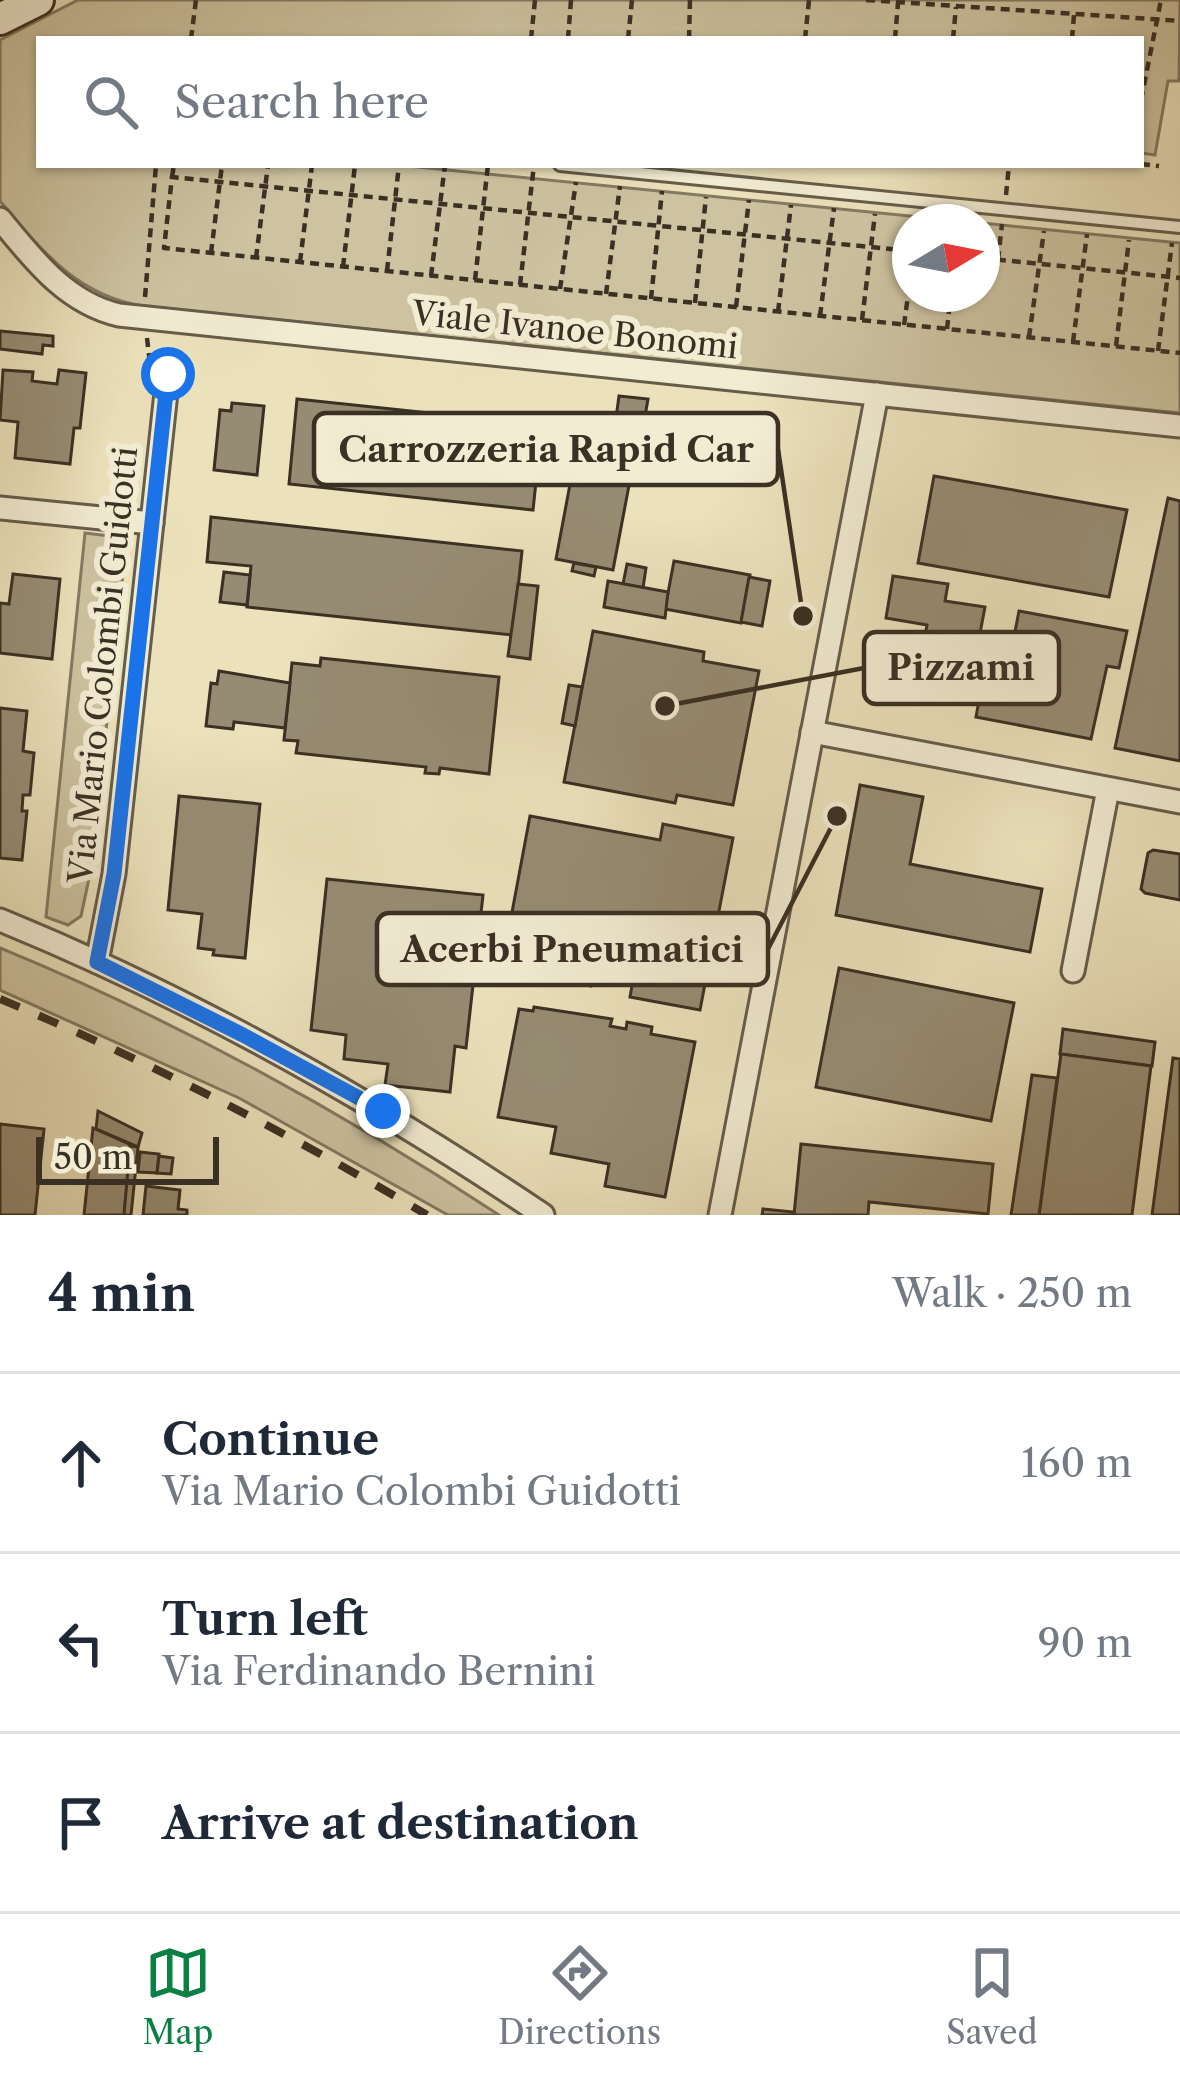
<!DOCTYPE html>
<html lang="en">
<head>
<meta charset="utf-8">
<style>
  :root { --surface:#fff; --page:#f6f6f7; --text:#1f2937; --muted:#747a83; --line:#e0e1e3; --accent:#0b8043 }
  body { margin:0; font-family:"Libre Caslon Text",serif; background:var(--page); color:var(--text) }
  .compass { position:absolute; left:892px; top:204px; width:108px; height:108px; border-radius:50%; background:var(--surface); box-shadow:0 3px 9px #0004; rotate:80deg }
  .scale { position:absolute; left:36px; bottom:30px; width:183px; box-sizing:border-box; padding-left:12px; border:6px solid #3a3024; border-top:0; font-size:33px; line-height:42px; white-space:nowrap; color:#3a3024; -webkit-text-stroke:9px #f2ecd3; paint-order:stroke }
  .stop { position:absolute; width:36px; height:36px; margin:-27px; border:9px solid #1a73e8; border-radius:50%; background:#fff }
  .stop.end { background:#1a73e8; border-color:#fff; box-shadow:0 3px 12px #0008 }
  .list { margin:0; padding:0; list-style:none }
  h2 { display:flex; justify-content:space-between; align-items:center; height:156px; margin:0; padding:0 48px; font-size:51px }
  h2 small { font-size:39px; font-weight:400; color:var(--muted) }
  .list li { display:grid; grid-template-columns:78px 1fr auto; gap:36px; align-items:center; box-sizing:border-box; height:180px; padding:0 48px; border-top:3px solid var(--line) }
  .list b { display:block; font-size:45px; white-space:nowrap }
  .list p { margin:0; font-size:39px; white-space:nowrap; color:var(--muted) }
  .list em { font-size:39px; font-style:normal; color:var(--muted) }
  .icon { flex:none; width:66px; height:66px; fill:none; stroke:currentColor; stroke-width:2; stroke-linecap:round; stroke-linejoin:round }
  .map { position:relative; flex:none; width:1180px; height:1215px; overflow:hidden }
  .search { position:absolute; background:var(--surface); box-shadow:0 3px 9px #0004; left:36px; right:36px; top:36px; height:132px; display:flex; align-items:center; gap:30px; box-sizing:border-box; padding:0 42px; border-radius:0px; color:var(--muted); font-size:45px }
  .sheet { height:696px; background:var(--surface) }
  nav { display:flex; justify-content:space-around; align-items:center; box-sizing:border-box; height:168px; border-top:3px solid var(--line); background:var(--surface); font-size:33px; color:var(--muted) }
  nav a { display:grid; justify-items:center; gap:6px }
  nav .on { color:var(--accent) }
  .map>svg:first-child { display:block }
</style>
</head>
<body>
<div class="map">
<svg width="1180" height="1215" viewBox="0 0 1180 1215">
  <rect width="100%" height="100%" fill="#ebe1bb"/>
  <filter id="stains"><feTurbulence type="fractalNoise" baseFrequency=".00167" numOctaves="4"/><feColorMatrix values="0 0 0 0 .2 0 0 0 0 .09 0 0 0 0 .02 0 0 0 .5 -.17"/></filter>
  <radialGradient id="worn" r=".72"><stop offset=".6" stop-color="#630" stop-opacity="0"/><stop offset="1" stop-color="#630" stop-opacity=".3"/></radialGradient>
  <g fill="#cdc3a1" stroke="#847a62" stroke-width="3">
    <path d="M78,0H1180L1179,81H1168L1155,155L1141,153V39H39V165H398L970,222H910V294H982V223L1180,243V413L144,306C77,296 41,250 0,201V40Z"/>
    <polygon points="85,533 118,537 126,545 91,869 81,916 68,925 46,917"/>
    <path d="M0,948C175,1020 341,1111 499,1215H448L239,1098L0,990Z"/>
  </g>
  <g fill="#968c73" stroke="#3a3024" stroke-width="3">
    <polygon points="0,331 53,336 53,346 43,345 42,354 0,349"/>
    <polygon points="3,370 33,372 32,381 57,384 59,370 86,373 80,428 74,428 70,464 15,458 18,422 0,420"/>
    <polygon points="619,396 648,399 644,422 616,418"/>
    <polygon points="297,399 542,425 533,510 289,484"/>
    <polygon points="232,403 264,406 257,475 214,470 220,410 231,411"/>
    <polygon points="577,447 634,459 613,570 556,559"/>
    <polygon points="934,476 1127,510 1109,597 918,563"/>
    <polygon points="1168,498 1180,501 1180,761 1115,748"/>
    <polygon points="211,517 522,551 513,635 247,607 251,566 207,562"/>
    <polygon points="674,561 750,575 741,623 665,609"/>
    <polygon points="574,563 596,567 594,576 572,571"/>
    <polygon points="627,564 646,568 643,588 623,584"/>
    <polygon points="224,572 250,575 247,605 220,602"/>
    <polygon points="13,574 60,579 52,659 0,653 0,603 9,604"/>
    <polygon points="893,576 948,584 945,601 985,607 977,649 924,641 927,625 886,618"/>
    <polygon points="749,577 770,581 762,626 741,622"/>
    <polygon points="608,581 668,592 665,618 604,607"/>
    <polygon points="518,584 538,586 530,659 508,656"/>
    <polygon points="1019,611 1127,631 1119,668 1107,666 1091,739 976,717 983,678 994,680 995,671 1007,673"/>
    <polygon points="593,631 704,652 703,661 759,671 733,805 677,795 675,803 564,782"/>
    <polygon points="321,658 499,677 489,774 440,768 439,774 425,773 426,767 296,753 298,741 284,740 292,663 320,666"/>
    <polygon points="219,671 290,683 285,728 234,722 233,729 206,726 211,683 217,684"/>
    <polygon points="569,685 582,687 575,726 562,723"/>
    <polygon points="0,708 27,711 23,751 34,753 30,795 23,795 22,811 27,811 22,860 0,858"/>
    <polygon points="860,785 923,797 910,864 1042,889 1030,952 836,915"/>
    <polygon points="179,796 260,804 245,958 213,955 214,950 198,948 202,914 168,910"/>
    <polygon points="530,816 660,840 663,824 733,838 700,1010 630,997 633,980 504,955"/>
    <polygon points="1153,850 1180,854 1180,900 1145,893 1141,889 1148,853"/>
    <polygon points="327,879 483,895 466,1048 455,1046 450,1092 385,1085 388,1064 344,1059 346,1035 311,1030"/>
    <polygon points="525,959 594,972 591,986 523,973"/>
    <polygon points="839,968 1014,1003 991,1121 816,1087"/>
    <polygon points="534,1007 612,1019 610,1026 626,1029 627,1022 652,1027 651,1034 695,1042 665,1197 605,1186 609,1164 551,1153 556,1127 498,1117 519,1009 533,1011"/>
    <polygon points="1063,1029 1155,1042 1152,1066 1060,1054"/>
    <polygon points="1061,1054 1151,1066 1132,1215 1039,1215"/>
    <polygon points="1173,1058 1180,1059 1180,1215 1152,1215"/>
    <polygon points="1032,1075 1057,1078 1039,1215 1011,1215"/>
    <polygon points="98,1111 142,1133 138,1147 96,1129"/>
    <polygon points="0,1124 44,1129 35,1215 0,1215"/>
    <polygon points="93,1128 131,1145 124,1215 84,1215"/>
    <polygon points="801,1144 993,1164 988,1214 869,1202 868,1215 794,1215"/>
    <polygon points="130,1146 138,1147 131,1215 124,1215"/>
    <polygon points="140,1152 159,1154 157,1173 138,1172"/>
    <polygon points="159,1156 173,1158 171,1174 157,1173"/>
    <polygon points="146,1186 180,1190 178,1209 187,1210 187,1215 143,1215"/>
    <polygon points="763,1209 794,1212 794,1215 762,1215"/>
  </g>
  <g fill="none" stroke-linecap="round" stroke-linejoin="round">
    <defs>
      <polyline id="service" points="560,165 1180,227"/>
      <g id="minor">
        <path d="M0,219C33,259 66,303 119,315L1180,426"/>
        <polyline points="0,508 152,523"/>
        <polyline points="812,732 1180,802"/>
        <path d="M0,920C191,998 372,1100 543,1215"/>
        <polyline points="97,962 114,874 168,374"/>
        <polyline points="1073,971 1108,789"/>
        <polyline points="720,1215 877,394"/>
      </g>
      <polyline id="secondary" points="0,19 38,0"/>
    </defs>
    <use href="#service" stroke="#665c4a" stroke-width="16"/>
    <use href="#minor" stroke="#665c4a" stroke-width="27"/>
    <use href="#secondary" stroke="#3a3024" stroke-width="36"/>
    <g stroke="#3a3024" stroke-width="4.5" stroke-dasharray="9 6" stroke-linecap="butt">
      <polyline points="866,0 1180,21"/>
      <polyline points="191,39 196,0"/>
      <polyline points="531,39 535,0"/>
      <polyline points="568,39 571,0"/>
      <polyline points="628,39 632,0"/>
      <polyline points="689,39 690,0"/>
      <polyline points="805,39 809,0"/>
      <polyline points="895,39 898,3"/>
      <polyline points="953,39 956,7"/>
      <polyline points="1072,39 1074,15"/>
      <polyline points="1141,100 1161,0"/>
      <polyline points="1141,164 1159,166"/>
      <polyline points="172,177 174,165"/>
      <polyline points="1006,195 1009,165"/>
      <polyline points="910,251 172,177 164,248 1180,353"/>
      <polyline points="211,253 222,165"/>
      <polyline points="256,258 268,165"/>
      <polyline points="982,258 1180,278"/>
      <polyline points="998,260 1002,224"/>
      <polyline points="300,262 312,165"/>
      <polyline points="343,267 355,165"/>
      <polyline points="387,271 399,165"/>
      <polyline points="431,276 445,165"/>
      <polyline points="475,280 488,165"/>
      <polyline points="520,285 534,165"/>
      <polyline points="560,289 576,182"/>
      <polyline points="606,294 620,186"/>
      <polyline points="145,297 156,165"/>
      <polyline points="651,299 662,191"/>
      <polyline points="695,303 706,197"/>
      <polyline points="736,307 749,200"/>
      <polyline points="778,312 791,205"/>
      <polyline points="820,316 834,208"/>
      <polyline points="862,320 875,214"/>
      <polyline points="904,325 910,281"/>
      <polyline points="947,329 951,294"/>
      <polyline points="1029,337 1044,231"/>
      <polyline points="147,338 150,363"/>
      <polyline points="1073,342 1087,234"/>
      <polyline points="1116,346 1129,240"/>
      <polyline points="1158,351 1172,243"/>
    </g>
    <use href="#service" stroke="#f2ecd3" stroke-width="10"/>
    <use href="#minor" stroke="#f2ecd3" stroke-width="21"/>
    <use href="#secondary" stroke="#f2ecd3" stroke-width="30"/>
    <path stroke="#3a3024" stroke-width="8" stroke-dasharray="21 21" stroke-linecap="butt" d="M0,999C148,1061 289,1133 427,1215"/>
  </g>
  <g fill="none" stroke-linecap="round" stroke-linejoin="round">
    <polyline stroke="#1a73e8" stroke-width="15" points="168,374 114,874 97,962 243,1035 383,1111"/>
  </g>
  <g text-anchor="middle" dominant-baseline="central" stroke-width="12" stroke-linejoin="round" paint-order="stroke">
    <g font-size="33" fill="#3a3024" stroke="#f2ecd3">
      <text transform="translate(575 330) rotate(6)">Viale Ivanoe Bonomi</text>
      <text transform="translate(103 665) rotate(-84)">Via Mario Colombi Guidotti</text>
    </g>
  </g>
  <path fill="none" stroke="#3a3024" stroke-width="4.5" d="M803 616L778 449M665 706L864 668M837 816L768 949"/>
  <g fill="#3a3024" stroke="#f2ecd3" stroke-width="4.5">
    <circle cx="803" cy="616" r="12"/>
    <circle cx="665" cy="706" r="12"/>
    <circle cx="837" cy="816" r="12"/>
  </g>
  <g fill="#f2ecd3" stroke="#3a3024" stroke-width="4.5">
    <rect x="314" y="413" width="464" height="72" rx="12"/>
    <rect x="864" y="632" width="195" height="72" rx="12"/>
    <rect x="377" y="913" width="391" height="72" rx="12"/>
  </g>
  <g font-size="36" text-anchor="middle" font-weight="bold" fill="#3a3024">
    <text x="546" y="462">Carrozzeria Rapid Car</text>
    <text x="961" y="680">Pizzami</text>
    <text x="572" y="962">Acerbi Pneumatici</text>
  </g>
  <rect width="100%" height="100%" filter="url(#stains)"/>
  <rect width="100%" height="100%" fill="url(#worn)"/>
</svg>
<svg class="compass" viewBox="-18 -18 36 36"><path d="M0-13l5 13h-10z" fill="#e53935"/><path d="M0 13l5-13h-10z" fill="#747a83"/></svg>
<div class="scale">50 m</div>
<div class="stop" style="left:168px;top:374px"></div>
<div class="stop end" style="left:383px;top:1111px"></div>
<div class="search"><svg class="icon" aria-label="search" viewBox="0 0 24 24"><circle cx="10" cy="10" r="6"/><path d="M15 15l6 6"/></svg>Search here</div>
</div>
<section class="sheet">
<h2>4 min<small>Walk · 250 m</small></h2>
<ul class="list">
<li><svg class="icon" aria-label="ahead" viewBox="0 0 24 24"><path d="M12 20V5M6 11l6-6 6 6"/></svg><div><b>Continue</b><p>Via Mario Colombi Guidotti</p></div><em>160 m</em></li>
<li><svg class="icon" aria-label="left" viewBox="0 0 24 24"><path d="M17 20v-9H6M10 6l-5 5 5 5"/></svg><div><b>Turn left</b><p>Via Ferdinando Bernini</p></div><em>90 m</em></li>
<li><svg class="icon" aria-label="arrive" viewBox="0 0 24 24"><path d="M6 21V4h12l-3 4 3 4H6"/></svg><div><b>Arrive at destination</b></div></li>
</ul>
</section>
<nav>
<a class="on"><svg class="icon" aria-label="map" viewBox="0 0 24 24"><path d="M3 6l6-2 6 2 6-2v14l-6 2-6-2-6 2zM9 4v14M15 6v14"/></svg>Map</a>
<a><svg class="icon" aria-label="directions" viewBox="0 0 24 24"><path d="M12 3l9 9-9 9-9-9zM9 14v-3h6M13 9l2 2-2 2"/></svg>Directions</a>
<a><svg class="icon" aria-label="saved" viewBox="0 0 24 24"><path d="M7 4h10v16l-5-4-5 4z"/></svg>Saved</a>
</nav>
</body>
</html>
